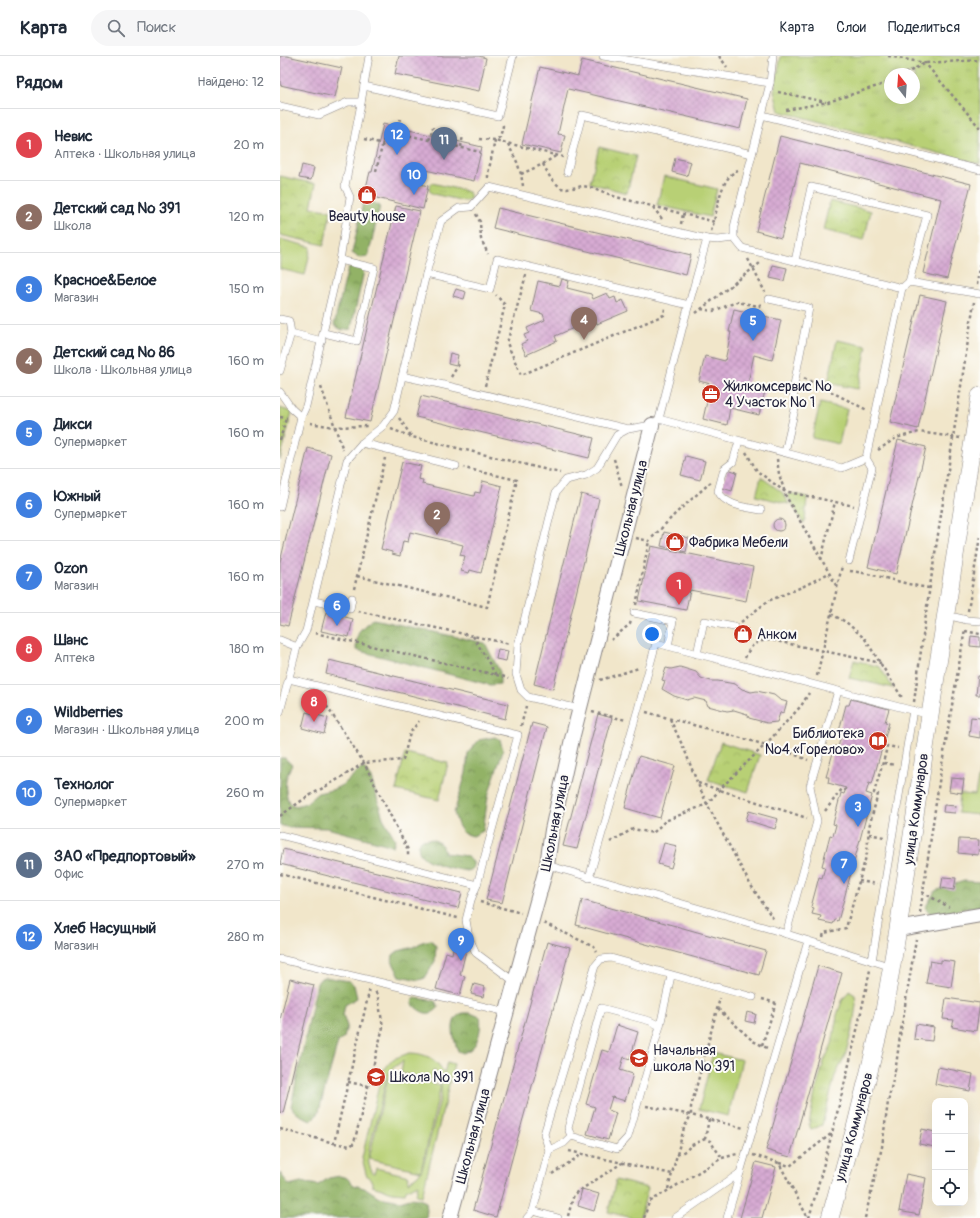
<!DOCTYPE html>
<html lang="ru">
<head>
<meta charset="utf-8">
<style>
  :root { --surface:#fff; --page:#f6f6f7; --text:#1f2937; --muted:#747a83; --line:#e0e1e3; --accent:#c8321e }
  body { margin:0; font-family:Pangolin,sans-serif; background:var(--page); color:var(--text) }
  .controls { position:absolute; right:12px; bottom:12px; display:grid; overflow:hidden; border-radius:8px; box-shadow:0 4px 16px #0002 }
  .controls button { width:36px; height:36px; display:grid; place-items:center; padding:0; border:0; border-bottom:1px solid var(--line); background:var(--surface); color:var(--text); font:20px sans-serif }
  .compass { position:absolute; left:604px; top:12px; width:36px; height:36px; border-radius:50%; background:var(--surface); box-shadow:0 4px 16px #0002; rotate:343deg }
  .you { position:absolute; left:372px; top:578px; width:14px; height:14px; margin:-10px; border:3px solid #fff; border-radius:50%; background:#1a73e8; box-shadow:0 0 0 6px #1a73e833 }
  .badge { display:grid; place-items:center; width:26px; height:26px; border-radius:50%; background:var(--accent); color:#fff; font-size:13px; font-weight:700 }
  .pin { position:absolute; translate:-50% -33px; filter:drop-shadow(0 1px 2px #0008) }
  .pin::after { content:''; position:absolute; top:21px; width:14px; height:12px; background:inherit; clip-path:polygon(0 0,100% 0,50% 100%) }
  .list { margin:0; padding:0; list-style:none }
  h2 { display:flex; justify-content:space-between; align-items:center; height:52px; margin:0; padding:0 16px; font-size:17px }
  h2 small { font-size:13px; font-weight:400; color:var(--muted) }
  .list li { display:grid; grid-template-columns:26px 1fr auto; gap:12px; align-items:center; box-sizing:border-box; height:72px; padding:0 16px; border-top:1px solid var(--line) }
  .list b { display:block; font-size:15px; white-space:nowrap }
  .list p { margin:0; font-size:13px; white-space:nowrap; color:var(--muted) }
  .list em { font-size:13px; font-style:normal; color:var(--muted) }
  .icon { flex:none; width:22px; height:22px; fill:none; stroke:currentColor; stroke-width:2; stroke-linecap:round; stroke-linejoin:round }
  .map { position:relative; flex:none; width:700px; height:1162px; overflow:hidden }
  header { display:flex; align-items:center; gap:24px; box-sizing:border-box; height:56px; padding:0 20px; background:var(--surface); border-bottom:1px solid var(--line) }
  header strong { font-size:19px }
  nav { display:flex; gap:22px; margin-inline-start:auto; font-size:14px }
  .search { width:280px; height:36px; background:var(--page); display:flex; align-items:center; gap:10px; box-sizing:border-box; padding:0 14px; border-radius:22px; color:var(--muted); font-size:15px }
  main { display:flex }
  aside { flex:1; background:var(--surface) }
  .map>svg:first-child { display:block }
</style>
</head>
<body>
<header>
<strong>Карта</strong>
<div class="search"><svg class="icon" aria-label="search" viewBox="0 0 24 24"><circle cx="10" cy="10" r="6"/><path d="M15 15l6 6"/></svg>Поиск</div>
<nav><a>Карта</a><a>Слои</a><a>Поделиться</a></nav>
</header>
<main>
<aside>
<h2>Рядом<small>Найдено: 12</small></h2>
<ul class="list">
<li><span class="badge" style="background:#e0444e">1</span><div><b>Невис</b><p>Аптека · Школьная улица</p></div><em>20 m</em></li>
<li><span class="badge" style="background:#8d6e63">2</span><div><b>Детский сад № 391</b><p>Школа</p></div><em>120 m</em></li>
<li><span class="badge" style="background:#3f7fe0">3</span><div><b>Красное&amp;Белое</b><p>Магазин</p></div><em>150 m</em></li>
<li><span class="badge" style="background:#8d6e63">4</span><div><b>Детский сад № 86</b><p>Школа · Школьная улица</p></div><em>160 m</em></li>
<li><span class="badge" style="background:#3f7fe0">5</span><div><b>Дикси</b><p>Супермаркет</p></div><em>160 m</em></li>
<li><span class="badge" style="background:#3f7fe0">6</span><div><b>Южный</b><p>Супермаркет</p></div><em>160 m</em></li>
<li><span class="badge" style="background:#3f7fe0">7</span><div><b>Ozon</b><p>Магазин</p></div><em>160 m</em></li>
<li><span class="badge" style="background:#e0444e">8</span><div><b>Шанс</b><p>Аптека</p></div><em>180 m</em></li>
<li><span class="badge" style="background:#3f7fe0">9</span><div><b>Wildberries</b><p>Магазин · Школьная улица</p></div><em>200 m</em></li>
<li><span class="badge" style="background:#3f7fe0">10</span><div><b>Технолог</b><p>Супермаркет</p></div><em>260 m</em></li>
<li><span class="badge" style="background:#5c6f8a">11</span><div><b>ЗАО «Предпортовый»</b><p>Офис</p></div><em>270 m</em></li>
<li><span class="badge" style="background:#3f7fe0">12</span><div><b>Хлеб Насущный</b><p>Магазин</p></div><em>280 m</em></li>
</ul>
</aside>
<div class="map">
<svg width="700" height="1162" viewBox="0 0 700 1162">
  <defs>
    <pattern id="grass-tufts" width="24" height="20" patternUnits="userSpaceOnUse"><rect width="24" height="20" fill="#b8d075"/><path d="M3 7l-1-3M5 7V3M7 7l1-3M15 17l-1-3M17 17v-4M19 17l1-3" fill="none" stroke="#9eb266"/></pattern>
    <pattern id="forest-crowns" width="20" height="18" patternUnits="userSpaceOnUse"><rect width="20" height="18" fill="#92b266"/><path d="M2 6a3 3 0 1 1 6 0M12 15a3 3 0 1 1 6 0" fill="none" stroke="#779055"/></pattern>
    <pattern id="park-crowns" width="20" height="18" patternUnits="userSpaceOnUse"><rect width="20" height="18" fill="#b8d075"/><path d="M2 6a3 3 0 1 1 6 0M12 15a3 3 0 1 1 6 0" fill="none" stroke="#9eb266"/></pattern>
    <pattern id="building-cross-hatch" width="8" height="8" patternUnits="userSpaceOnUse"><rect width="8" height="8" fill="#d7abd3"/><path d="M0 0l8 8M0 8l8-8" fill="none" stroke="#b893b6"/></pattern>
  </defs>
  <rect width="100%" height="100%" fill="#fdfcf7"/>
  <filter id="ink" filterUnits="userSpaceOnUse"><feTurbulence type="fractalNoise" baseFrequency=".025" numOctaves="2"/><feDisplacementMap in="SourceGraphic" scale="8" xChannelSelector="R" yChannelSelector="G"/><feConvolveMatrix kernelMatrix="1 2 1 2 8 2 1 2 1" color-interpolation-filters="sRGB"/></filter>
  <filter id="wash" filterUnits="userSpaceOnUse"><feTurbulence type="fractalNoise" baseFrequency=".012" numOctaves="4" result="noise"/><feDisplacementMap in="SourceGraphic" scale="16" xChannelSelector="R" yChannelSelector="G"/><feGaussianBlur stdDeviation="0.9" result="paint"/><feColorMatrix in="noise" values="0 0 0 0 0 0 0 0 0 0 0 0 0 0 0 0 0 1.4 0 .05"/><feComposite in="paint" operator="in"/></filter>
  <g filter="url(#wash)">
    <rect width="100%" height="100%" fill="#f1e6ca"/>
    <g fill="url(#grass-tufts)" stroke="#6d7958" fill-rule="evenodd">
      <path d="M501,0H700V108L499,55L494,35ZM610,18H634V42H610Z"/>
      <path d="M152,127L186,135C190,137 191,139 190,143L184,145L153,138C148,135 148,131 152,127Z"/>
      <polygon points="569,935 575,939 576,949 573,970 565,1000 555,1020 542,1069 531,1073 529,1068 535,1037 544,1005 552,988 557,959 562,945"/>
    </g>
    <g fill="url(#forest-crowns)" stroke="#5a6a50">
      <polygon points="92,146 100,150 88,201 80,202 72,197 83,147"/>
      <polygon points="77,211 84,215 71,273 62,274 54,269 68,212"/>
      <path d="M93,563L205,587L220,616V628L210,629L76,594C77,576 78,574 93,563Z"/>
      <polygon points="215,681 220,684 223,694 208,740 203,775 193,780 183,777 178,769 174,757 186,717 188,697 199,684"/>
      <path d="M0,702H5L12,709C4,722 4,732 9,747L16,750L26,747L38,737L52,734L64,728L79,714L84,712L91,722L103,762L115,783L113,790L47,772L6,771L0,769Z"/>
      <path d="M150,783C159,785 162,788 165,797L186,800L193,806V811L190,814L186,815C173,812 127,806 141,784Z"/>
      <polygon points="684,825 700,826 700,850 652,859 645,852 655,835"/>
      <polygon points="151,884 156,890 155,905 145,922 139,924 120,920 112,905 113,899 118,895 134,891 142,886"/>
      <path d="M45,921L69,925L74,929L77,942L65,949L63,959L67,970L64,982L58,986L38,1058L31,1064C23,1061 15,1058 11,1050L37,927L41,922Z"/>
      <path d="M137,942L155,945L159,951C150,962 141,957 132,948L133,943Z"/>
      <path d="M183,957H190L200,961C202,969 199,986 192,992C190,994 186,996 183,997L178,995C174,984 167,962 183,957Z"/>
      <polygon points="0,1117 9,1129 21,1126 38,1129 49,1122 60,1120 67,1122 74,1129 87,1133 99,1141 120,1145 130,1142 139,1143 146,1146 147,1154 146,1162 0,1162"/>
    </g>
    <g fill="url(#park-crowns)" stroke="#6d7958">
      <polygon points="319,91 356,100 347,137 310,127"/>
      <polygon points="0,120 36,128 31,151 51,155 44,189 0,179"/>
      <polygon points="550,145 591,155 584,184 543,174"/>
      <polygon points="557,284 587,290 578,333 548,327"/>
      <polygon points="0,352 12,356 0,404"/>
      <polygon points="481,421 503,437 509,448 476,440"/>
      <polygon points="509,437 527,441 525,466 523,467 507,439"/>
      <polygon points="574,604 600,611 613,632 569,622"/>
      <polygon points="441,686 480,699 468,736 428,724"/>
      <polygon points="125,697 168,707 159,744 116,734"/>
      <polygon points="336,1124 368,1132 360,1162 353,1162 328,1156"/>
    </g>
    <g fill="#b8d075" stroke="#6d7958" fill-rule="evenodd">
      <polygon points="384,120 437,133 430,161 377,149"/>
      <polygon points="0,183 31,191 25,219 0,213"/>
      <polygon points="540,347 567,353 559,388 532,382"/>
      <polygon points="700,712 700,759 678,757 680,738 695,739"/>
      <path d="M129,997C145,997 157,1003 164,1017L167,1006L174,1008L142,1140L136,1139L138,1128L126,1134L125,1137L112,1136L92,1130V1126L86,1118L82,1102L100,1024L102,1016L113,1003ZM123,1005L121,1017L151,1024L154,1013L161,1024V1039L144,1107L141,1115L161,1029L110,1017L113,1012ZM109,1017L89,1103L141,1115L137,1120L128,1126L129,1120L96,1112L94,1118C88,1111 88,1103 89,1094L106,1025Z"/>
      <polygon points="433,997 462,1004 448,1060 419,1053"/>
    </g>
    <g id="blocks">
      <g fill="url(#building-cross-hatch)">
        <polygon points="0,0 7,0 62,12 55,41 0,29"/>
        <polygon points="119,0 199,0 206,2 199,35 115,18"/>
        <polygon points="302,4 467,43 460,73 288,33 278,78 285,79 281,97 242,88 260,11 298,20"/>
        <polygon points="103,68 202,91 194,125 128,110 125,124 148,130 143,153 84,139 90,116 92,116"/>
        <polygon points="500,80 691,128 667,223 643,217 661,143 520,107 501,182 476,175"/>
        <polygon points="395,102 411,106 407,120 392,116"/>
        <polygon points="22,109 34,112 31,124 19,122"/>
        <polygon points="116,150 140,155 90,366 66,361"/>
        <polygon points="218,152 411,199 406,219 213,172"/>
        <polygon points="493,209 507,212 504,225 490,222"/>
        <polygon points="282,223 289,225 287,232 311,238 313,243 327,237 330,243 335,241 337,247 343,244 348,255 317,268 315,263 275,280 277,285 246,299 241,288 247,285 244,279 249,277 247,272 265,264 263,258 251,255 258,225 280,230"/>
        <polygon points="176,233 186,236 184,243 173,240"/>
        <polygon points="640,239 667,245 638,373 610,366"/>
        <polygon points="454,253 501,264 492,304 474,299 467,331 485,335 479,359 450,352 447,369 423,363 431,328 419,325 425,300 445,305 451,276 449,276"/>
        <polygon points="170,297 178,299 176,310 168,308"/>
        <polygon points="141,340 314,382 309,402 136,361"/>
        <polygon points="618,384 646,391 616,518 588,511"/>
        <polygon points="28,392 51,398 8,570 0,568 0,506"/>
        <polygon points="406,400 425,405 420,424 401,419"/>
        <polygon points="122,406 141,410 138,423 143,424 142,428 194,440 195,436 200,437 203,425 222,430 201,517 190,514 189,517 181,515 185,500 180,499 183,489 130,476 128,486 123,485 120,500 112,498 112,496 101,493"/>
        <polygon points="447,413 457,416 452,435 442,432"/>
        <polygon points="301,438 319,443 273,633 254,628"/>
        <circle cx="499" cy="469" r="6"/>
        <polygon points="384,476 409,482 406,496 381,490"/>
        <polygon points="371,490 473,511 466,545 410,534 406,554 359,545"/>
        <polygon points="46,556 73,563 69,581 41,575"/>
        <polygon points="691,580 700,581 700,591 690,590"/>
        <polygon points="218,593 228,595 226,605 216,603"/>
        <polygon points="49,604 228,648 225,663 46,618"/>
        <polygon points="400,611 416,616 421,622 431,625 438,625 455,628 462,633 471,636 477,635 494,639 500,644 507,646 504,656 500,657 497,666 487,667 469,662 467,658 454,654 447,655 428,650 426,645 414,642 407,644 394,640 382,633 385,625 382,624 386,612 391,613"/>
        <polygon points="698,620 700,620 700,639 696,639"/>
        <polygon points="571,643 609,653 605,666 609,667 592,728 589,727 586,737 592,739 558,865 555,864 553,868 539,865 541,860 532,858 534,852 531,851 539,821 542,822 545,811 542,810 550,779 553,780 556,769 553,768 561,737 564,738 566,732 548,727 549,721 546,721 555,690 558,691 561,680 558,679 566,649 569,649"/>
        <polygon points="26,656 48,662 44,678 22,672"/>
        <polygon points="318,658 332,662 297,793 283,790"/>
        <polygon points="691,661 700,662 700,682 689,680"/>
        <polygon points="252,667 267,671 222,847 206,844"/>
        <polygon points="359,700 395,710 380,762 345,752"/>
        <polygon points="671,722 684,723 682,737 669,735"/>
        <polygon points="664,749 676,750 675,757 663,756"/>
        <polygon points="469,755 498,763 495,773 466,764"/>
        <polygon points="679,783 699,784 698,799 678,797"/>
        <polygon points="384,787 397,790 391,812 378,808"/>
        <polygon points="3,793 182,837 178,852 0,808"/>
        <polygon points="663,821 676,822 674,834 661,832"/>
        <polygon points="302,844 486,895 479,919 296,869"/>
        <polygon points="267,886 290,892 216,1161 193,1154"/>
        <polygon points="174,888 187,891 180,919 185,920 180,939 156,933 166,896 172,898"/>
        <polygon points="661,904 675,906 671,931 646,927 650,905 661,907"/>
        <polygon points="538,910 562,917 510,1101 486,1094"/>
        <polygon points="10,923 34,929 3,1057 0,1056 0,964"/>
        <polygon points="194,928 205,931 203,941 191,938"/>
        <polygon points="666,942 700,947 696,975 672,971 674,964 663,963"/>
        <polygon points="467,956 476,958 474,967 465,965"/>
        <polygon points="636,968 654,971 652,985 634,983"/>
        <polygon points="337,969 358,976 350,1003 344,1001 340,1014 353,1018 345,1045 332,1041 328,1054 336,1057 328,1084 307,1078 315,1051 306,1048 322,994 329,996"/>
        <polygon points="658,1011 693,1018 690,1035 655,1028"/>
        <polygon points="642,1073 655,1076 655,1091 639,1088"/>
        <polygon points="476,1106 496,1111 482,1162 460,1162"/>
        <polygon points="626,1118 646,1122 639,1159 619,1155"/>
        <polygon points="302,1133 319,1138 314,1155 298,1150"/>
      </g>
    </g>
  </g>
  <g filter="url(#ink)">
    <use href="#blocks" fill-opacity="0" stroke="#8a8482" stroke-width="1"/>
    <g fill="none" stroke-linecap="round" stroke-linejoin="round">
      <defs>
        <g id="service">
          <polyline points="323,0 490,27"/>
          <polyline points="493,0 490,27 454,171 454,182 462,192 622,232 629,226 700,238"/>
          <polyline points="84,30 218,60 233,0"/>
          <polyline points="0,50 39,59 68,46 81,46"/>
          <polyline points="482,59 700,114"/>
          <polyline points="287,116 302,59 472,98"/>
          <polyline points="515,205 531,131 647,159 629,226"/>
          <polyline points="146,218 210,233 217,203 409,249"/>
          <polyline points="489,243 529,252 513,334 515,353 505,396"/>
          <polyline points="0,263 9,265 11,277 0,315"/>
          <polyline points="11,277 42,285"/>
          <polyline points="44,277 77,285 94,212 60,204"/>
          <polyline points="122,320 164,329 348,373 372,369 379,363 562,412 586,402 622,232"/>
          <polyline points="0,336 12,353 21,361"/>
          <polyline points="379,363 404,266 427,183"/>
          <path d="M459,385L453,406L444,413L438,435C445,450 466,451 481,454"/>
          <polyline points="82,387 176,410"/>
          <polyline points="0,451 21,361 26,350 60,204 70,141 65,130 80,53 89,0"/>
          <polyline points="569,505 592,412 586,402"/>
          <polyline points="34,545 70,553 72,542"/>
          <polyline points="354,557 393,565 388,590"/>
          <polyline points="666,559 687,564 700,565"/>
          <polyline points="0,584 17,591"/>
          <polyline points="417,598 424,565 454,571"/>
          <polyline points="9,623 238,679 197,829 191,844 186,864 189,882 196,897 235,926"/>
          <polyline points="300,653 248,641 241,634 236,618 238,589 276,436 286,424 306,419 317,412 337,379 348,373"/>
          <polyline points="0,656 17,591 26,575 67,404 82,387 103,370 114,355 146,218 161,165 179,152 191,151 209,131 427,183 438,184 454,182"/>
          <polyline points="0,779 197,829"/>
          <polyline points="267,809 494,874 612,911"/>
          <polyline points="309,822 358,653 376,587 650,659"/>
          <polyline points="506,878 537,765 530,730 558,635"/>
          <polyline points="0,903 227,956"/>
          <polyline points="592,905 633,654"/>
          <polyline points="380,970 370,965 321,952 288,1072 291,1080 337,1093 348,1081 380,970 391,920"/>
          <polyline points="269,1094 284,1087 291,1080"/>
          <polyline points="253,1155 278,1162"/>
          <polyline points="247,1162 253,1155 269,1094 264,1078 315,910 321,903 331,902 473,941"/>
          <polyline points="395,1162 460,1117 528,885"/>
          <polyline points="447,1162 460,1117"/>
        </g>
        <g id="minor">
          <polyline points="618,873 700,859"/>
          <polyline points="170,1162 267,809 272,774 292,683 372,369"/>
        </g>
        <polyline id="tertiary" points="550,1162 575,1072 604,955 618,873 650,659 700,340"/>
      </defs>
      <use href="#service" stroke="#8a8482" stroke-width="8"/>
      <use href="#minor" stroke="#8a8482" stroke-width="16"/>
      <use href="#tertiary" stroke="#8a8482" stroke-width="18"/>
      <g stroke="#8a8482" stroke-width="2.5" stroke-dasharray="3 3" stroke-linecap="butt">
        <polyline points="439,0 447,11"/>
        <polyline points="608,0 645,7 700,72"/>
        <polyline points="625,18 645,7 700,4"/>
        <polyline points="498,36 546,46"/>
        <polyline points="506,54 548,46 610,26"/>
        <polyline points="116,76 120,63"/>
        <polyline points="84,83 103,88"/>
        <polyline points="199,83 215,84 283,101"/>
        <polyline points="149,84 153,71"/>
        <polyline points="228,88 237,106 241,118 243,130"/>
        <polyline points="181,91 183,79"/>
        <polyline points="263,108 271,123 281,132 287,133 303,130 314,132 336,141 435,166"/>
        <polyline points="96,115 106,74 200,96"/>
        <polyline points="241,118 263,108 277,99"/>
        <polyline points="208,122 208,118 215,84 220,81 223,70 222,67"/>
        <polyline points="373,151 382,163"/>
        <polyline points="196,158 200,166 201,183 208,198"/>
        <polyline points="401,168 403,158"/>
        <path d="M431,175C438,157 438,123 458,114"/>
        <polyline points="468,203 485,236"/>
        <polyline points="246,219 227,287 241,319 384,259 385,252"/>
        <polyline points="697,229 700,206"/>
        <polyline points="421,253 433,255 457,246 479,250 481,248"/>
        <polyline points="416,257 480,207"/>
        <polyline points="171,321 179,308"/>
        <polyline points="524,322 587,354"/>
        <polyline points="205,330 225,249 216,239"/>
        <polyline points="41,331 63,394"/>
        <polyline points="0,361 7,362"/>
        <polyline points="119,362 132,381"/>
        <polyline points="30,367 54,371 88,370"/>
        <polyline points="111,373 132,381 280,417"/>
        <polyline points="0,384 6,362"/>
        <polyline points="598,394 616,382 639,376 680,382"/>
        <polyline points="466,396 477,415 504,435 574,450"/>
        <polyline points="334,403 342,431"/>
        <polyline points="497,403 499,418 506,440 557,531"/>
        <polyline points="356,482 369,485 396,457 431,426"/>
        <polyline points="541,504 555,446"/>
        <path d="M570,515C597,518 622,528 649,532"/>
        <polyline points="77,520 207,551 237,424 184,412"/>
        <polyline points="74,533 105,402"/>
        <polyline points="356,549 369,485"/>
        <polyline points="78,555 230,588"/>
        <polyline points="688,555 700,480"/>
        <polyline points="551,558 566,566 585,583 623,643"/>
        <polyline points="461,566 488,545 522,531 549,517"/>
        <polyline points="685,575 700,578"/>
        <polyline points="35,577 225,621 228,623"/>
        <polyline points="193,580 216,619"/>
        <polyline points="331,584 350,568 351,565"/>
        <path d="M465,602C471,588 476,585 491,584L601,607"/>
        <polyline points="537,620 562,510"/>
        <polyline points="320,624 359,612"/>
        <polyline points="40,640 84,707 128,794 128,801"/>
        <polyline points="634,646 648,543 694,246"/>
        <polyline points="312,656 346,664"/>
        <polyline points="366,656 501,693 528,704"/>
        <polyline points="390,663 405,695 417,726 427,748 470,828 494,864"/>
        <polyline points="241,670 246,650"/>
        <polyline points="604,707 615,709"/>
        <polyline points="418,727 527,762"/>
        <polyline points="545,755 562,733 566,734"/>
        <polyline points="0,760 24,743 60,722 84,707 123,704 130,677 139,665"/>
        <polyline points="589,778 604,781"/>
        <polyline points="330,786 353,773 373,777 385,765 427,748 444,729 485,689 521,650 529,637"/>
        <polyline points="0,818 178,862"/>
        <polyline points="579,825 597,828"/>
        <polyline points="642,836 669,851"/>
        <polyline points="200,846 241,857"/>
        <polyline points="640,857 659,726 685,573"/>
        <polyline points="264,867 314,891 317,896"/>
        <path d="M543,881L544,877L566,872L587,797L589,771L598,738L594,737C598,721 604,706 607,690L618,692"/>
        <polyline points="482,943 496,947"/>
        <polyline points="438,953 473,985 487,992"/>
        <polyline points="482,989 496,947"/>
        <polyline points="68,1026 88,1030"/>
        <polyline points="366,1050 411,1059 464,1072"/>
        <polyline points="429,1063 425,1083 430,1085 442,1102"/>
        <polyline points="0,1073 54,1087 90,932"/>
        <polyline points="54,1087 70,1090 74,1087 103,971 98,942 95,934"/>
        <polyline points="289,1095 392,1118"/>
        <polyline points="397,1099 407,1094 410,1090 425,1083"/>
        <polyline points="473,1099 499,1107 528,1162"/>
        <polyline points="499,1107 510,1110 551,1078"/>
        <polyline points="272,1118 301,1099"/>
        <polyline points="388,1133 404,1072 411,1059 411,1051 440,942"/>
        <polyline points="288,1160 294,1138 342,1107"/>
        <polyline points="364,1162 369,1146 442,1102 457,1098"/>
        <path d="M529,1162C552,1080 573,997 590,914"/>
        <polyline points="585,1162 602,1091 608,1046 616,1010 620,980 636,883"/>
      </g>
      <use href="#service" stroke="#fff" stroke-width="7"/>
      <use href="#minor" stroke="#fff" stroke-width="14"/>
      <use href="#tertiary" stroke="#fff" stroke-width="17"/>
    </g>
  </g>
  <defs>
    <symbol id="shop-disc" viewBox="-11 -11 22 22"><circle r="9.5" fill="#c8321e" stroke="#fdfcf7"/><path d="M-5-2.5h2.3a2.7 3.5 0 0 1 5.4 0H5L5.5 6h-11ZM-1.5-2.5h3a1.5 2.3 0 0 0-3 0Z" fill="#fff"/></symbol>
    <symbol id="office-disc" viewBox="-11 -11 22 22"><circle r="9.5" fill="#c8321e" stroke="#fdfcf7"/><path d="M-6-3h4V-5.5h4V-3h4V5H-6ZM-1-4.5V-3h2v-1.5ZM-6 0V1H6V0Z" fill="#fff"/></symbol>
    <symbol id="library-disc" viewBox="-11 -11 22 22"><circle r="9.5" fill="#c8321e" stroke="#fdfcf7"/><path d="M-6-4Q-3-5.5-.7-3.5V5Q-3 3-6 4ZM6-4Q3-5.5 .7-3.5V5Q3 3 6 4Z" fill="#fff"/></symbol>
    <symbol id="school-disc" viewBox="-11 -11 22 22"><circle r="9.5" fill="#c8321e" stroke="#fdfcf7"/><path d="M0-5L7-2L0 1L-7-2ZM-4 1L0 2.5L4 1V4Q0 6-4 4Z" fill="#fff"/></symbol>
  </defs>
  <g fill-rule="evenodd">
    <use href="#shop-disc" x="76" y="128" width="22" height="22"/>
    <use href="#office-disc" x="420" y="327" width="22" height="22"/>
    <use href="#shop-disc" x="384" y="475" width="22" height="22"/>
    <use href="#shop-disc" x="452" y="567" width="22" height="22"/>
    <use href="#library-disc" x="587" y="674" width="22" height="22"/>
    <use href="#school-disc" x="348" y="991" width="22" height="22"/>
    <use href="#school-disc" x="85" y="1010" width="22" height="22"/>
  </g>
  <g text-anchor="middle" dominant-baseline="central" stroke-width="4" stroke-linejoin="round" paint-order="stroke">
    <g font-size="14" fill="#22223b" stroke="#fdfcf7" text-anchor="start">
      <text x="87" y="160" text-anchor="middle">Beauty house</text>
      <text x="445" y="330">Жилкомсервис №<tspan x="445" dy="16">4 Участок № 1</tspan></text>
      <text x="409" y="486">Фабрика Мебели</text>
      <text x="477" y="578">Анком</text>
      <text x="584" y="677" text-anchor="end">Библиотека<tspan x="584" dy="16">№4 «Горелово»</tspan></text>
      <text x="373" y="994">Начальная<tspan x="373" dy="16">школа № 391</tspan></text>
      <text x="110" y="1021">Школа № 391</text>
    </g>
    <g font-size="14" fill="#22223b" stroke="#fdfcf7">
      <text transform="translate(351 452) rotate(-76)">Школьная улица</text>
      <text transform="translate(636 753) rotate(-82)">улица Коммунаров</text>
      <text transform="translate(275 767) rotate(-79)">Школьная улица</text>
      <text transform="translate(574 1071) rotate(-75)">улица Коммунаров</text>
      <text transform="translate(193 1080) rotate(-75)">Школьная улица</text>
    </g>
  </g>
</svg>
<div class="controls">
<button>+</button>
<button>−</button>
<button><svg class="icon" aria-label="locate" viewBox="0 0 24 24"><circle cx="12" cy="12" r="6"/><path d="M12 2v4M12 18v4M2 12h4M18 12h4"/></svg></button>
</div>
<svg class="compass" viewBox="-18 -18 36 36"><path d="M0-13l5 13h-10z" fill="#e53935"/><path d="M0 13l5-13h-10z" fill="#747a83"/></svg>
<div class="you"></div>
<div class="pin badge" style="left:399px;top:549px;background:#e0444e">1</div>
<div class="pin badge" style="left:157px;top:479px;background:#8d6e63">2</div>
<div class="pin badge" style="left:578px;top:771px;background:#3f7fe0">3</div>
<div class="pin badge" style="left:304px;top:284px;background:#8d6e63">4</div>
<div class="pin badge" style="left:473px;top:285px;background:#3f7fe0">5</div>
<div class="pin badge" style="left:57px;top:570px;background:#3f7fe0">6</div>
<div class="pin badge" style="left:564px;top:828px;background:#3f7fe0">7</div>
<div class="pin badge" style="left:34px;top:666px;background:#e0444e">8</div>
<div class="pin badge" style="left:181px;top:905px;background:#3f7fe0">9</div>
<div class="pin badge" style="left:134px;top:139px;background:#3f7fe0">10</div>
<div class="pin badge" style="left:164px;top:104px;background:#5c6f8a">11</div>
<div class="pin badge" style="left:117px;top:99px;background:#3f7fe0">12</div>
</div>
</main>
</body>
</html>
